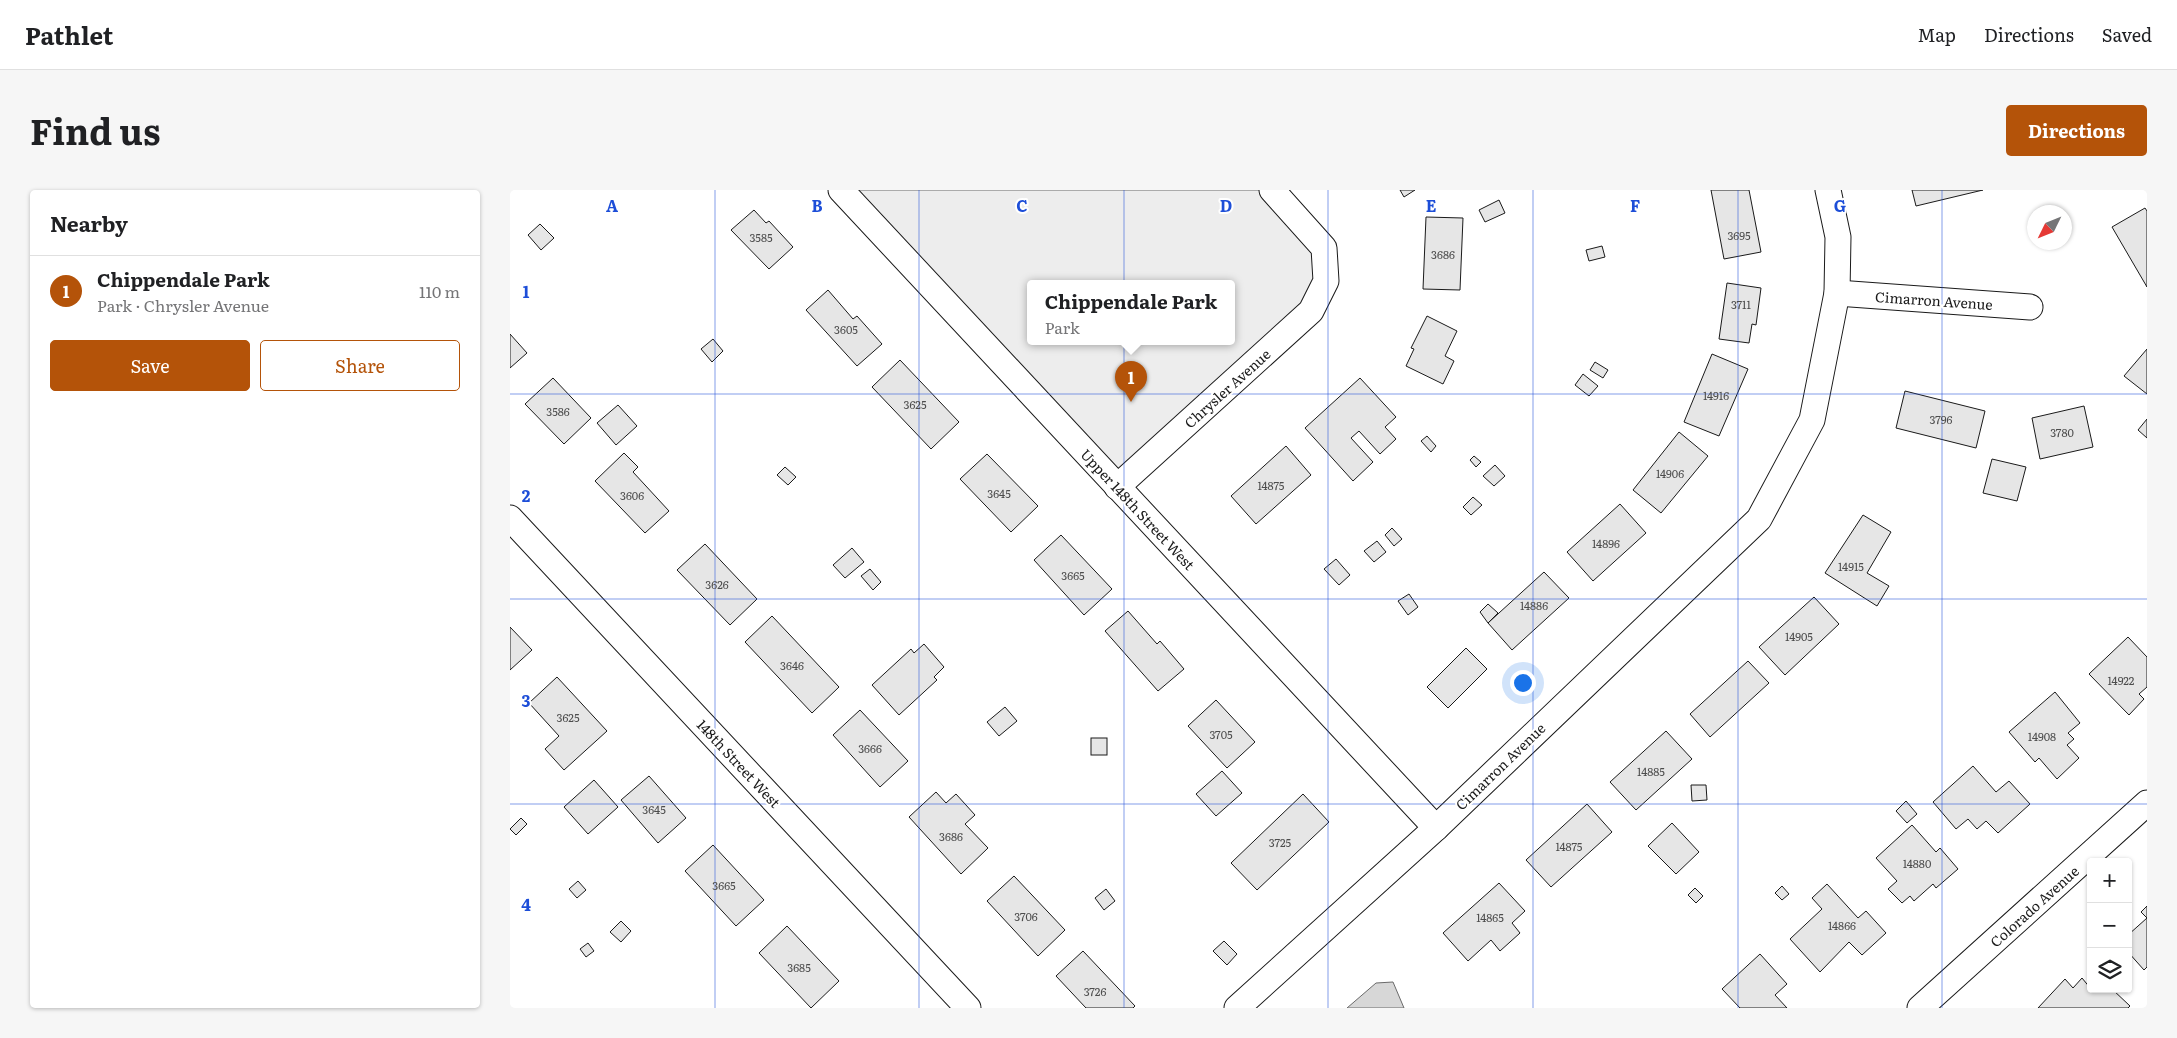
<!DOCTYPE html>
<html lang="en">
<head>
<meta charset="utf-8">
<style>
  :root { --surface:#fff; --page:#f6f6f6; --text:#202124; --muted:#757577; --line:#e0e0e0; --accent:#b45309 }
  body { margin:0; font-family:Literata,serif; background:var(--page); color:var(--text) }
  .controls { position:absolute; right:15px; bottom:15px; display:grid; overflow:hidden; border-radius:5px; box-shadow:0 1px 4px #0004 }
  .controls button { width:45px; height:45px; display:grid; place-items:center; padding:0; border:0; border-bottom:1px solid var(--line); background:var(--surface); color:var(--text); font:25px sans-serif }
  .compass { position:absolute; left:1517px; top:15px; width:45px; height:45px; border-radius:50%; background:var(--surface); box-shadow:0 1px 4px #0004; rotate:227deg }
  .you { position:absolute; left:1012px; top:492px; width:18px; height:18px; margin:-12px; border:4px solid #fff; border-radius:50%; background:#1a73e8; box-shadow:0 0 0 8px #1a73e833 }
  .badge { display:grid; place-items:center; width:32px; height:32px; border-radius:50%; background:var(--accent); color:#fff; font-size:16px; font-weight:700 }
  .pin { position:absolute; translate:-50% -41px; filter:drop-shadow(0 1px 2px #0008) }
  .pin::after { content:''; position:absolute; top:26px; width:18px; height:15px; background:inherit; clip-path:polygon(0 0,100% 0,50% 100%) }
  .popup { position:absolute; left:517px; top:90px; width:208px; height:65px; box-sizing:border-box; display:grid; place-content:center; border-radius:5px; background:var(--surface); filter:drop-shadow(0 1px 4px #0005); font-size:16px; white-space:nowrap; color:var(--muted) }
  .popup b { font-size:19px; color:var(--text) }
  .popup::after { content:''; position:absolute; left:50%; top:100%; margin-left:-10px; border:10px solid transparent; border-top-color:var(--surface) }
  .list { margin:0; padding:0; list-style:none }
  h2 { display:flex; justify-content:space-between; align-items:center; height:65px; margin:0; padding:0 20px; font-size:21px }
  h2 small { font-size:16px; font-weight:400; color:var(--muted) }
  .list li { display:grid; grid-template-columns:32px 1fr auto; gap:15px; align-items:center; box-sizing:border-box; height:70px; padding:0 20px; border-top:1px solid var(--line) }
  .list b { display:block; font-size:19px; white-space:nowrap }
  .list p { margin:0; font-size:16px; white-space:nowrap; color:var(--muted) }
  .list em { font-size:16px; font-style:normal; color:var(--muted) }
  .actions { display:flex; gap:10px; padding:15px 20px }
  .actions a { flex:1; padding:11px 0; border:1px solid var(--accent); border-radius:5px; text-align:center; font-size:18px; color:var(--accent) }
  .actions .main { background:var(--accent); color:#fff }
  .icon { flex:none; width:28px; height:28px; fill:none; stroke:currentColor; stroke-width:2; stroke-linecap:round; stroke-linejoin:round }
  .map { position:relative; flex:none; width:1637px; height:818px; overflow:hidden; border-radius:5px }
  header { display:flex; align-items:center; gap:30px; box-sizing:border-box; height:70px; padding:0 25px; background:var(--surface); border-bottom:1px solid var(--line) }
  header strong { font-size:24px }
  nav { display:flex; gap:28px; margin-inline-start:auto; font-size:18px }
  .intro { display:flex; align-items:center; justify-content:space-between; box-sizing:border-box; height:120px; padding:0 30px }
  h1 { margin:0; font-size:35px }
  .button { padding:12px 22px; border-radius:5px; background:var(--accent); color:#fff; font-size:18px; font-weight:700 }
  main { display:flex; gap:30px; padding:0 30px }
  aside { flex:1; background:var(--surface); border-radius:5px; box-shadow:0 1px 4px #0004 }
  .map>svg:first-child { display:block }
</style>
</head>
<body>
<header>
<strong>Pathlet</strong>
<nav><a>Map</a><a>Directions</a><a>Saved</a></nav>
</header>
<div class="intro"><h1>Find us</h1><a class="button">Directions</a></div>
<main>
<aside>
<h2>Nearby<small></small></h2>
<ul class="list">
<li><span class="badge">1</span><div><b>Chippendale Park</b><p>Park · Chrysler Avenue</p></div><em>110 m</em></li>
</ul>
<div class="actions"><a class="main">Save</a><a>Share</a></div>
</aside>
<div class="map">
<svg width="1637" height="818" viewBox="0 0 1637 818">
  <rect width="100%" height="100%" fill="#fff"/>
  <path fill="#ededed" stroke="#6a6a6a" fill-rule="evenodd" d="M334,0H770L821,89L613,299ZM521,93H721V151H521Z"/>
  <polygon fill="#d7d7d7" stroke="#6a6a6a" points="883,792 894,818 837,818 866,793"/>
  <g fill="#e6e6e6" stroke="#1a1a1a">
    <polygon points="890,0 905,0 894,7"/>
    <polygon points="1201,0 1239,0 1251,62 1214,69"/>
    <polygon points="1402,0 1473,0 1406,16"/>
    <polygon points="989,10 995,23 975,32 969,20"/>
    <polygon points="1635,18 1637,21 1637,97 1602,37"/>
    <polygon points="244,20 256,33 259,31 283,57 259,79 221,40"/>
    <polygon points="916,27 953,28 950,100 913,99"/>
    <polygon points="30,34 44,48 31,60 18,45"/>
    <polygon points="1092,56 1095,67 1079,71 1076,60"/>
    <polygon points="1217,93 1251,98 1246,135 1242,134 1239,153 1209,149"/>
    <polygon points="318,100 343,129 347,126 372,154 347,176 296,120"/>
    <polygon points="917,126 947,141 935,166 944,171 933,194 896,176 904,159 901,158"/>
    <polygon points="0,144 17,163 0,178"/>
    <polygon points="203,149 213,161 202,172 191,159"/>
    <polygon points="1637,159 1637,204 1614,186"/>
    <polygon points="1202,164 1238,179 1209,246 1174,232"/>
    <polygon points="390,170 449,232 421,259 362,197"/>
    <polygon points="1085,172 1098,180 1093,188 1080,180"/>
    <polygon points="1073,184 1088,196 1079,206 1065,195"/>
    <polygon points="43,188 81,228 54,254 15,214"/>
    <polygon points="850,188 886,227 875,237 886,249 870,264 849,241 841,248 863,272 843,291 795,238"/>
    <polygon points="1395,201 1475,221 1466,258 1386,238"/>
    <polygon points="108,215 127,236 106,255 87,233"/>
    <polygon points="1574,216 1583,257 1530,269 1522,228"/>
    <polygon points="1637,229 1637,248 1628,240"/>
    <polygon points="1169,242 1198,266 1151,323 1123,300"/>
    <polygon points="917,246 926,256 921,262 911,251"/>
    <polygon points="776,256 801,285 746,334 721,306"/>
    <polygon points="114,263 128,277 123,282 159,321 135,343 85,291"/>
    <polygon points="477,264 528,316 501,342 450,289"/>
    <polygon points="964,266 971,272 966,277 960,270"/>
    <polygon points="1482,269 1516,277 1507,311 1473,303"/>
    <polygon points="985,275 995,286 984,296 973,286"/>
    <polygon points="275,277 286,287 278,295 267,285"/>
    <polygon points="963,307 972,315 961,325 953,317"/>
    <polygon points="1110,314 1136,343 1083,391 1057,362"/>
    <polygon points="1353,325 1381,342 1357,383 1379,396 1367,416 1315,383"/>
    <polygon points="882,338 892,349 884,356 875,345"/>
    <polygon points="551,345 602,399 574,425 524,370"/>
    <polygon points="867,351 876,362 864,372 854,361"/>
    <polygon points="195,354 247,409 220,435 167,380"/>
    <polygon points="342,358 354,372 335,388 323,375"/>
    <polygon points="826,369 840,385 829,395 814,379"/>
    <polygon points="360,379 371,392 363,400 351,386"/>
    <polygon points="1034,382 1059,408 1002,460 978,433"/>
    <polygon points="899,404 908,417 898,425 888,411"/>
    <polygon points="1304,407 1329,434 1275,485 1249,457"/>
    <polygon points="978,414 988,423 978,433 970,422"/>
    <polygon points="618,421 647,454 650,451 674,479 648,501 595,441"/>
    <polygon points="262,426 329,497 302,523 235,452"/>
    <polygon points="0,437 22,460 0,480"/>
    <polygon points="1618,447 1637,467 1637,497 1629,504 1634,509 1619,525 1579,484"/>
    <polygon points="414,454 434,477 424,487 427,490 389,525 362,495 401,459 404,463"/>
    <polygon points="956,458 977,479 938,518 917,497"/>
    <polygon points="1238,471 1259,493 1200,547 1180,524"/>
    <polygon points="47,487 97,541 54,580 35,559 49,546 19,513"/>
    <polygon points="1545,502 1570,533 1558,543 1564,549 1557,555 1569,568 1547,589 1529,568 1525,572 1499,542"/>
    <polygon points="706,510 745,552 717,578 678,536"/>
    <polygon points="495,517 507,531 489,546 477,532"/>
    <polygon points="350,520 398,571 370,597 323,545"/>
    <polygon points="1156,541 1182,569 1126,620 1100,592"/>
    <rect x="581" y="548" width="16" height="17"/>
    <polygon points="1463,576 1486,602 1499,591 1520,614 1488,643 1476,631 1467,639 1458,629 1446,639 1423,612"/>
    <polygon points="712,581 732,603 706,626 686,604"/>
    <polygon points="139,586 176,628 148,653 111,610"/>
    <polygon points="84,590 108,617 78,644 54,617"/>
    <polygon points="1181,595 1196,595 1197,610 1182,611"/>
    <polygon points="426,602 436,613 446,604 465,625 455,634 478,658 451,684 399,627"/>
    <polygon points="793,604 819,632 747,700 721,673"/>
    <polygon points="1396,611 1407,624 1397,633 1386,621"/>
    <polygon points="1077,614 1102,642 1041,697 1016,670"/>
    <polygon points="11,628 17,634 6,645 0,639"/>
    <polygon points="1162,633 1189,662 1166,684 1138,656"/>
    <polygon points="1402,635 1426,662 1430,658 1448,679 1426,698 1423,694 1404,711 1400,706 1392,713 1378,699 1387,691 1366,668"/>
    <polygon points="203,655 254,710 226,736 175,681"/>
    <polygon points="504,686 555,740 528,766 477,711"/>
    <polygon points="68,691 76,700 67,708 59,699"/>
    <polygon points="989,693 1015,721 1002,733 1010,743 990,761 981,750 958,771 933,743"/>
    <polygon points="1317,694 1348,728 1356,721 1376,743 1352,765 1339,752 1310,782 1280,749 1312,719 1302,708"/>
    <polygon points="1272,696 1279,704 1272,710 1265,703"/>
    <polygon points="1185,698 1193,706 1186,713 1178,705"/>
    <polygon points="596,699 605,711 594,720 585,708"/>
    <polygon points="1637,716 1637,777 1634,780 1618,762 1618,745 1637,728 1631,722"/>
    <polygon points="111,731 121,741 111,752 100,742"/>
    <polygon points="277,736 329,791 301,818 249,763"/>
    <polygon points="714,751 727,764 717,775 703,761"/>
    <polygon points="78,753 84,761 76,767 70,759"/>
    <polygon points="573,761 625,816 623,818 576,818 546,786"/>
    <polygon points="1250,764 1277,794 1265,805 1277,818 1230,818 1212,799"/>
    <polygon points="1572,788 1581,799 1602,799 1620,816 1618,818 1528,818 1555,789 1563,798"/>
  </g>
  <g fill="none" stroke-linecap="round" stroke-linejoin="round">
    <defs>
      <g id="minor">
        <polyline points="331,0 926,638"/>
        <polyline points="1327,103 1520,117"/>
        <polyline points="607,297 801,121 816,91 814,58 762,0"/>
        <polyline points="0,328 458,818"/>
        <polyline points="727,818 926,638 1249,329 1302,230 1327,103 1328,47 1318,0"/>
        <polyline points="1410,818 1637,613"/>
      </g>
    </defs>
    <use href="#minor" stroke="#1a1a1a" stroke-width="27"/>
    <use href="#minor" stroke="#fff" stroke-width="25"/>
  </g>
  <path fill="none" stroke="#1d4ed8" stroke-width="1" stroke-opacity="0.55" d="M205,0V818M409,0V818M614,0V818M818,0V818M1023,0V818M1228,0V818M1432,0V818M0,204H1637M0,409H1637M0,614H1637"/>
  <g text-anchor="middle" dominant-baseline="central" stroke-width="4" stroke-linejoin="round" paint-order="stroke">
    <g font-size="11" fill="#4d4d4d">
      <text x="1229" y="45">3695</text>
      <text x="251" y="47">3585</text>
      <text x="933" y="64">3686</text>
      <text x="1231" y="114">3711</text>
      <text x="336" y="139">3605</text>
      <text x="1206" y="205">14916</text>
      <text x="405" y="214">3625</text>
      <text x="48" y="221">3586</text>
      <text x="1431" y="229">3796</text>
      <text x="1552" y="242">3780</text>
      <text x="1160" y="283">14906</text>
      <text x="761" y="295">14875</text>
      <text x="489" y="303">3645</text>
      <text x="122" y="305">3606</text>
      <text x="1096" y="353">14896</text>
      <text x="1341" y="376">14915</text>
      <text x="563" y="385">3665</text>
      <text x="207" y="394">3626</text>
      <text x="1024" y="415">14886</text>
      <text x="1289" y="446">14905</text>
      <text x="282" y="475">3646</text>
      <text x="1611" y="490">14922</text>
      <text x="58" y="527">3625</text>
      <text x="711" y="544">3705</text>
      <text x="1532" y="546">14908</text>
      <text x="360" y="558">3666</text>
      <text x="1141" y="581">14885</text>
      <text x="144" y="619">3645</text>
      <text x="441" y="646">3686</text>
      <text x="770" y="652">3725</text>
      <text x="1059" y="656">14875</text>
      <text x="1407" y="673">14880</text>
      <text x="214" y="695">3665</text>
      <text x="516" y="726">3706</text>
      <text x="980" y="727">14865</text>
      <text x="1332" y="735">14866</text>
      <text x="289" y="777">3685</text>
      <text x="585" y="801">3726</text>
    </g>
    <g font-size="14" fill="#1a1a1a" stroke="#fff">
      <text transform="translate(1424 110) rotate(4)">Cimarron Avenue</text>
      <text transform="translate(717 198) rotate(-42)">Chrysler Avenue</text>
      <text transform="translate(628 319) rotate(47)">Upper 148th Street West</text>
      <text transform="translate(229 573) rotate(47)">148th Street West</text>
      <text transform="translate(990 576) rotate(-44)">Cimarron Avenue</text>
      <text transform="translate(1524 716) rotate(-42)">Colorado Avenue</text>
    </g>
  </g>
  <g font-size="16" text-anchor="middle" font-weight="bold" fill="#1d4ed8" stroke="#fff" stroke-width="4" stroke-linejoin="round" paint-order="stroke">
    <text x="102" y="22">A</text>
    <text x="307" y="22">B</text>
    <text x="512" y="22">C</text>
    <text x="716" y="22">D</text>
    <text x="921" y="22">E</text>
    <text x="1125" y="22">F</text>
    <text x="1330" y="22">G</text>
    <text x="16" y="108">1</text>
    <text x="16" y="312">2</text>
    <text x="16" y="517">3</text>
    <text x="16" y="721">4</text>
  </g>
</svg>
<div class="controls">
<button>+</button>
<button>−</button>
<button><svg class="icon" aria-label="layers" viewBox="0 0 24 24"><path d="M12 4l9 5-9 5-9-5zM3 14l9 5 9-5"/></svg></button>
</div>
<svg class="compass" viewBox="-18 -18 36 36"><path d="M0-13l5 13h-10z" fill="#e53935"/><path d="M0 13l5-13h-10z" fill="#757577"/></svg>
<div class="you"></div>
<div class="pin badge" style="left:621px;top:212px">1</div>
<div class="popup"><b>Chippendale Park</b>Park</div>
</div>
</main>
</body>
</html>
